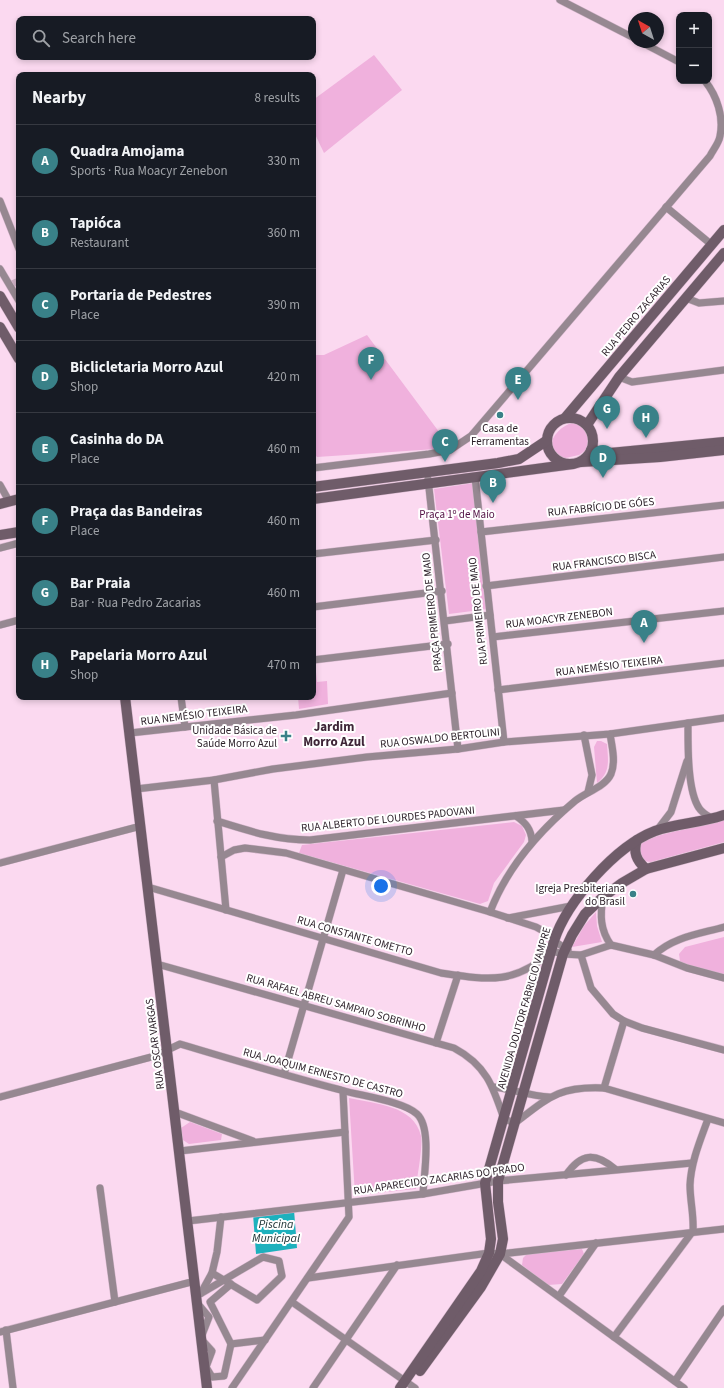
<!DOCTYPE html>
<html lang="en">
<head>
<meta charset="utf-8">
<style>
  :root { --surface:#171b24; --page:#20242c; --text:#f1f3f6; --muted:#9ea1a6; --line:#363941; --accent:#398188 }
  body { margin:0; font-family:"Source Sans 3",sans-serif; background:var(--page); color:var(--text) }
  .controls { position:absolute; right:12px; top:12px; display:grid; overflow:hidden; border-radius:8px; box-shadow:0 2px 6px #0003 }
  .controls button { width:36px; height:36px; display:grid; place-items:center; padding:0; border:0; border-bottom:1px solid var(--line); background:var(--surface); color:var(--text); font:20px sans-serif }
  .compass { position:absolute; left:628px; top:12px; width:36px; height:36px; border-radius:50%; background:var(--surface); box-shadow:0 2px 6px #0003; rotate:321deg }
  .you { position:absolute; left:381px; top:886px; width:14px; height:14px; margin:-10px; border:3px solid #fff; border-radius:50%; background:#1a73e8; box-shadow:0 0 0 6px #1a73e833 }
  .badge { display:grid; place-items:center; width:26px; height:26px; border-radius:50%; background:var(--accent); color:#fff; font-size:13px; font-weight:700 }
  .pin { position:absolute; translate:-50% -33px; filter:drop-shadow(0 1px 2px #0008) }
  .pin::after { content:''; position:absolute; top:21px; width:14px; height:12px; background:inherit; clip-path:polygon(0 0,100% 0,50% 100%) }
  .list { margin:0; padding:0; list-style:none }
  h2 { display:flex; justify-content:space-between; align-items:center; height:52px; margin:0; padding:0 16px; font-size:17px }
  h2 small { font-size:13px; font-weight:400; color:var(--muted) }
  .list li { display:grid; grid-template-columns:26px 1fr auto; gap:12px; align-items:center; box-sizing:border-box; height:72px; padding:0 16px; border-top:1px solid var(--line) }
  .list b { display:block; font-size:15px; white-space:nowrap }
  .list p { margin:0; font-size:13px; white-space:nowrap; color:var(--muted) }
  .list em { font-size:13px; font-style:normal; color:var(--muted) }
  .icon { flex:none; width:22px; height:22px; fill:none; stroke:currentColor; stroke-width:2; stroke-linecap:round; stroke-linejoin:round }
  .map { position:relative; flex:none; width:724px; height:1388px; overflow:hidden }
  .search { position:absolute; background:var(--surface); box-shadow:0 2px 6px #0003; left:16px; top:16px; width:300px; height:44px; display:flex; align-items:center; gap:10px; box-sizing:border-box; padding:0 14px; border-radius:8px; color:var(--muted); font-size:15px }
  .panel { position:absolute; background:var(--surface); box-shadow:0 2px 6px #0003; left:16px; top:72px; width:300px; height:628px; border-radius:8px }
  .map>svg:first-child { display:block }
</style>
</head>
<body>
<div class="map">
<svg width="724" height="1388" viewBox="0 0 724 1388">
  <rect width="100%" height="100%" fill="#fbd9f0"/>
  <g fill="#f0b1dd">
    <polygon points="374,55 402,90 324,153 313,130 313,100"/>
    <polygon points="367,335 451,448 317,457 313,452 313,355 324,355"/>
    <path d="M574,422L587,429L589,438L586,450L579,455L561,459L554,454L550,448C552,435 561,426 574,422Z"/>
    <polygon points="474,483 488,609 449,614 434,489"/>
    <polygon points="313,662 315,662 317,682 327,681 328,704 299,709 298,697 313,697"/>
    <path d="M597,741H601L607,744C608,760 611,772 597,783L594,747Z"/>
    <path d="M724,820V842L651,862L641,861L639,844C665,830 696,829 724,820Z"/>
    <polygon points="514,822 522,826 526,835 524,842 494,883 488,901 480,904 299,853 302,845"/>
    <polygon points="596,912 597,926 602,942 572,947 584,926"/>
    <polygon points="724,937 724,976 687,966 680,961 679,954 685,947"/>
    <path d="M349,1098C375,1104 414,1105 421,1136C423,1148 417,1176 416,1189L355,1195Z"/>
    <polygon points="190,1122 222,1134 221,1140 189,1144 183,1140 181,1128"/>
    <polygon points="582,1249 584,1254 562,1284 548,1285 522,1265 523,1258 527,1254"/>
  </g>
  <polygon fill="#1db1bd" points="294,1210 297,1248 256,1254 253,1214"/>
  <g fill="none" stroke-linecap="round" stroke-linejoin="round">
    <polyline stroke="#d1b3c8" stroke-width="7" stroke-dasharray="7 3.5" stroke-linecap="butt" points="12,284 19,281"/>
    <defs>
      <g id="street">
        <polyline points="560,0 634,38"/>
        <polyline points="641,42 679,62"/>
        <polyline points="0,201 19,249"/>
        <polyline points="666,207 712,245"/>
        <polyline points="0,269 19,301"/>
        <polyline points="686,298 699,303 724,301"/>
        <polyline points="619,377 632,382 724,370"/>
        <path d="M313,468L429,454L450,450L471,436L710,156C713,150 719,143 720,136C724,117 717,96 705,81"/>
        <polyline points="475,477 504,742"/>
        <polyline points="428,479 458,749"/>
        <polyline points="0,485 9,501"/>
        <polyline points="481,532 724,505"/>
        <polyline points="0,548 19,543"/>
        <polyline points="313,554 436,540"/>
        <polyline points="486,586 724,557"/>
        <polyline points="313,607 442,591"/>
        <polyline points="445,621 490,615"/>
        <polyline points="0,625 19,620"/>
        <polyline points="493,637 724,611"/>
        <polyline points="313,660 448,644"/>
        <polyline points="498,690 724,663"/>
        <polyline points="181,697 185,727"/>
        <path d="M688,723C688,744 687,790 699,808C702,813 708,816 713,819"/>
        <polyline points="130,733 296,715 452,693"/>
        <polyline points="584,735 592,775 588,792"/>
        <polyline points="214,780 226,910"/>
        <polyline points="136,789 214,780 273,769 367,757 458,749 504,742 610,734 724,718"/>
        <path d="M516,816C526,823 531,829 532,841"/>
        <path d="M217,821C249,831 276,840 310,840L564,810"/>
        <polyline points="658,829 671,812 687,761"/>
        <polyline points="221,857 234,850 245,848 286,853 490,912 536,927 545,932 554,941 568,950"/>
        <polyline points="0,863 141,826"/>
        <path d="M148,887L441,973C488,980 515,985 552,951L563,954L581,955L611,945L654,955L687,968L724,978"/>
        <path d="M603,897C600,915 600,930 611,945"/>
        <path d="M490,912C507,867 538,832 575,801C586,792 605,787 611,774C616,762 612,746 610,734"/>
        <polyline points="508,918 571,906"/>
        <polyline points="581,955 591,988 613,1014 624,1021 642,1028 724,1050"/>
        <path d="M654,955C673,937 699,934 724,927"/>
        <path d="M157,964L454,1048C486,1065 493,1086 504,1119L515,1123C549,1097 559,1086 604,1088L724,1123"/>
        <polyline points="436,1043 458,975"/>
        <polyline points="284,1074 343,870"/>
        <path d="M494,1087C512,1089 530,1096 549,1097"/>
        <polyline points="604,1088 624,1021"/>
        <path d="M0,1097L155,1056L180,1044C234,1060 287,1076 341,1090C361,1096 403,1101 417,1114C432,1128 424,1174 423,1194"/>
        <polyline points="175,1112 253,1141"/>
        <polyline points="180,1151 345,1132"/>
        <path d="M566,1175C581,1153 595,1152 615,1169"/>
        <polyline points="100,1188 115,1302"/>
        <polyline points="188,1221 423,1194 498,1181 692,1163"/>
        <polyline points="500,1254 684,1388"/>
        <polyline points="308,1278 489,1253 500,1254 724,1229"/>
        <polyline points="201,1293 212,1273 217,1252 221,1217"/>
        <path d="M200,1294L263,1257L279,1261L282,1276L257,1300C242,1291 227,1282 212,1273"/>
        <polyline points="559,1296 596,1243"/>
        <polyline points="292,1302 415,1388"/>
        <polyline points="198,1304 209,1317 202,1335"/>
        <polyline points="6,1330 13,1388"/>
        <polyline points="0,1332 195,1281"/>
        <path d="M614,1337L693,1231C694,1215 690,1201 690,1185C691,1162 700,1141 708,1119"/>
        <polyline points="202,1340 212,1351 206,1367 212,1377 224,1376 231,1344 210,1302 231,1284"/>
        <polyline points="231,1344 265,1340"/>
        <polyline points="675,1381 724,1309"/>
        <polyline points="232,1388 349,1217 343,1091"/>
        <polyline points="313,1388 397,1265"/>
      </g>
      <g id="secondary">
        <polyline points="0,296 19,328"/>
        <polyline points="0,327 19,359"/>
        <circle cx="570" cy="441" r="23"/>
        <polyline points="565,418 724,230"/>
        <polyline points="587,425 619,377 724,253"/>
        <polyline points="591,450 610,453 724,442"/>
        <polyline points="581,462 660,457 724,450"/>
        <polyline points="313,487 498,463 519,459 546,441"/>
        <polyline points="313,499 573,464"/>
        <polyline points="0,504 19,499"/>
        <polyline points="0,535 19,532"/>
        <polyline points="125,697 207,1388"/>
        <path d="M637,840C633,852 636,860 646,869"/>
        <polyline points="420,1371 481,1287 500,1254 503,1239 498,1202 498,1181 563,954 572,935 585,914 603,897 622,883 646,869 724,848"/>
        <path d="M400,1388L481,1271L489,1253L491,1239L485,1183L554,941C567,901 616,846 655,831C677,823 702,823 724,815"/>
      </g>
    </defs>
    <use href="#street" stroke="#d5b7cc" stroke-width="8"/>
    <use href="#secondary" stroke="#d5b7cc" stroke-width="11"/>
    <use href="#street" stroke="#968891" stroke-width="7"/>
    <use href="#secondary" stroke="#6f5c69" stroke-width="10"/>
  </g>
  <g fill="#398188" stroke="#fff" stroke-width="1.5">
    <circle cx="500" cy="415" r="4"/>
    <path d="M284 730h4v4h4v4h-4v4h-4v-4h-4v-4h4z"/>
    <circle cx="633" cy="894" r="4"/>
  </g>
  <g text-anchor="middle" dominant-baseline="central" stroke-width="4" stroke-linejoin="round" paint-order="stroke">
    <g font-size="11" fill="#291d26" stroke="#fff">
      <text transform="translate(636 316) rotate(-50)">RUA PEDRO ZACARIAS</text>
      <text transform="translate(601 507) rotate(-6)">RUA FABRÍCIO DE GÓES</text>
      <text transform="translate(604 561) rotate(-7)">RUA FRANCISCO BISCA</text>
      <text transform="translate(478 611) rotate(-96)">RUA PRIMEIRO DE MAIO</text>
      <text transform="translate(432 612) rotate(-96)">PRAÇA PRIMEIRO DE MAIO</text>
      <text transform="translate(559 618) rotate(-7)">RUA MOACYR ZENEBON</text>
      <text transform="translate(609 666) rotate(-7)">RUA NEMÉSIO TEIXEIRA</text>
      <text transform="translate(194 715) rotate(-7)">RUA NEMÉSIO TEIXEIRA</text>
      <text transform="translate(440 738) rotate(-6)">RUA OSWALDO BERTOLINI</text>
      <text transform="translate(388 819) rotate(-6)">RUA ALBERTO DE LOURDES PADOVANI</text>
      <text transform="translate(355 936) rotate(16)">RUA CONSTANTE OMETTO</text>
      <text transform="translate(336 1003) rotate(16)">RUA RAFAEL ABREU SAMPAIO SOBRINHO</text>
      <text transform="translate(524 1008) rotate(-74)">AVENIDA DOUTOR FABRICIO VAMPRE</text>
      <text transform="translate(155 1044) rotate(-97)">RUA OSCAR VARGAS</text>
      <text transform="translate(323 1073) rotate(15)">RUA JOAQUIM ERNESTO DE CASTRO</text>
      <text transform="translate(439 1179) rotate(-8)">RUA APARECIDO ZACARIAS DO PRADO</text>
    </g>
    <g font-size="11" fill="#291d26" stroke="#fff" text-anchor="end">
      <text x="500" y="428" text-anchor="middle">Casa de<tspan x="500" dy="13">Ferramentas</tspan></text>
      <text x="277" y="730">Unidade Básica de<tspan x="277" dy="13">Saúde Morro Azul</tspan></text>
      <text x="625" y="888">Igreja Presbiteriana<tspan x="625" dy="13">do Brasil</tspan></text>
    </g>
    <g font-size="11" fill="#531145" stroke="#fff">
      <text x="457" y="514">Praça 1º de Maio</text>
    </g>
    <g font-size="12" font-style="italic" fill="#193032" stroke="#fff">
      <text x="276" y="1224">Piscina<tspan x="276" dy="14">Municipal</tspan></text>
    </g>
    <g font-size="13" font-weight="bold" fill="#3e2537" stroke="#fff">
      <text x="334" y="727">Jardim<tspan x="334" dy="15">Morro Azul</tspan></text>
    </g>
  </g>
</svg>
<div class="controls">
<button>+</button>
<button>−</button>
</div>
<svg class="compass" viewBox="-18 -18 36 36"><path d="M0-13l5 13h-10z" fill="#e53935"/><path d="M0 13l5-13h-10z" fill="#9ea1a6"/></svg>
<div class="you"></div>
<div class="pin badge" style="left:644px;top:643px">A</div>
<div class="pin badge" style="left:493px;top:503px">B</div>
<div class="pin badge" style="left:445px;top:462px">C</div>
<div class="pin badge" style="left:603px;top:478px">D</div>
<div class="pin badge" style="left:518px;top:400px">E</div>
<div class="pin badge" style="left:371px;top:380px">F</div>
<div class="pin badge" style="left:607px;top:429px">G</div>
<div class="pin badge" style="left:646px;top:438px">H</div>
<div class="search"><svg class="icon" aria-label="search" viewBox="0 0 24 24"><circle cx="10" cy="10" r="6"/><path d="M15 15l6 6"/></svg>Search here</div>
<section class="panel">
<h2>Nearby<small>8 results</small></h2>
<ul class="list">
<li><span class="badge">A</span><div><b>Quadra Amojama</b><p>Sports · Rua Moacyr Zenebon</p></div><em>330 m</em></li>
<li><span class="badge">B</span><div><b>Tapióca</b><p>Restaurant</p></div><em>360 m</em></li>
<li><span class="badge">C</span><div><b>Portaria de Pedestres</b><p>Place</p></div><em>390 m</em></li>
<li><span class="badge">D</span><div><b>Biclicletaria Morro Azul</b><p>Shop</p></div><em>420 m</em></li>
<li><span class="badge">E</span><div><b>Casinha do DA</b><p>Place</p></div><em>460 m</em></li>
<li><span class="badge">F</span><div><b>Praça das Bandeiras</b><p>Place</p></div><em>460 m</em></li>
<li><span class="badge">G</span><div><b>Bar Praia</b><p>Bar · Rua Pedro Zacarias</p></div><em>460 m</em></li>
<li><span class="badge">H</span><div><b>Papelaria Morro Azul</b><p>Shop</p></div><em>470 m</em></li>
</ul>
</section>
</div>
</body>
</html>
